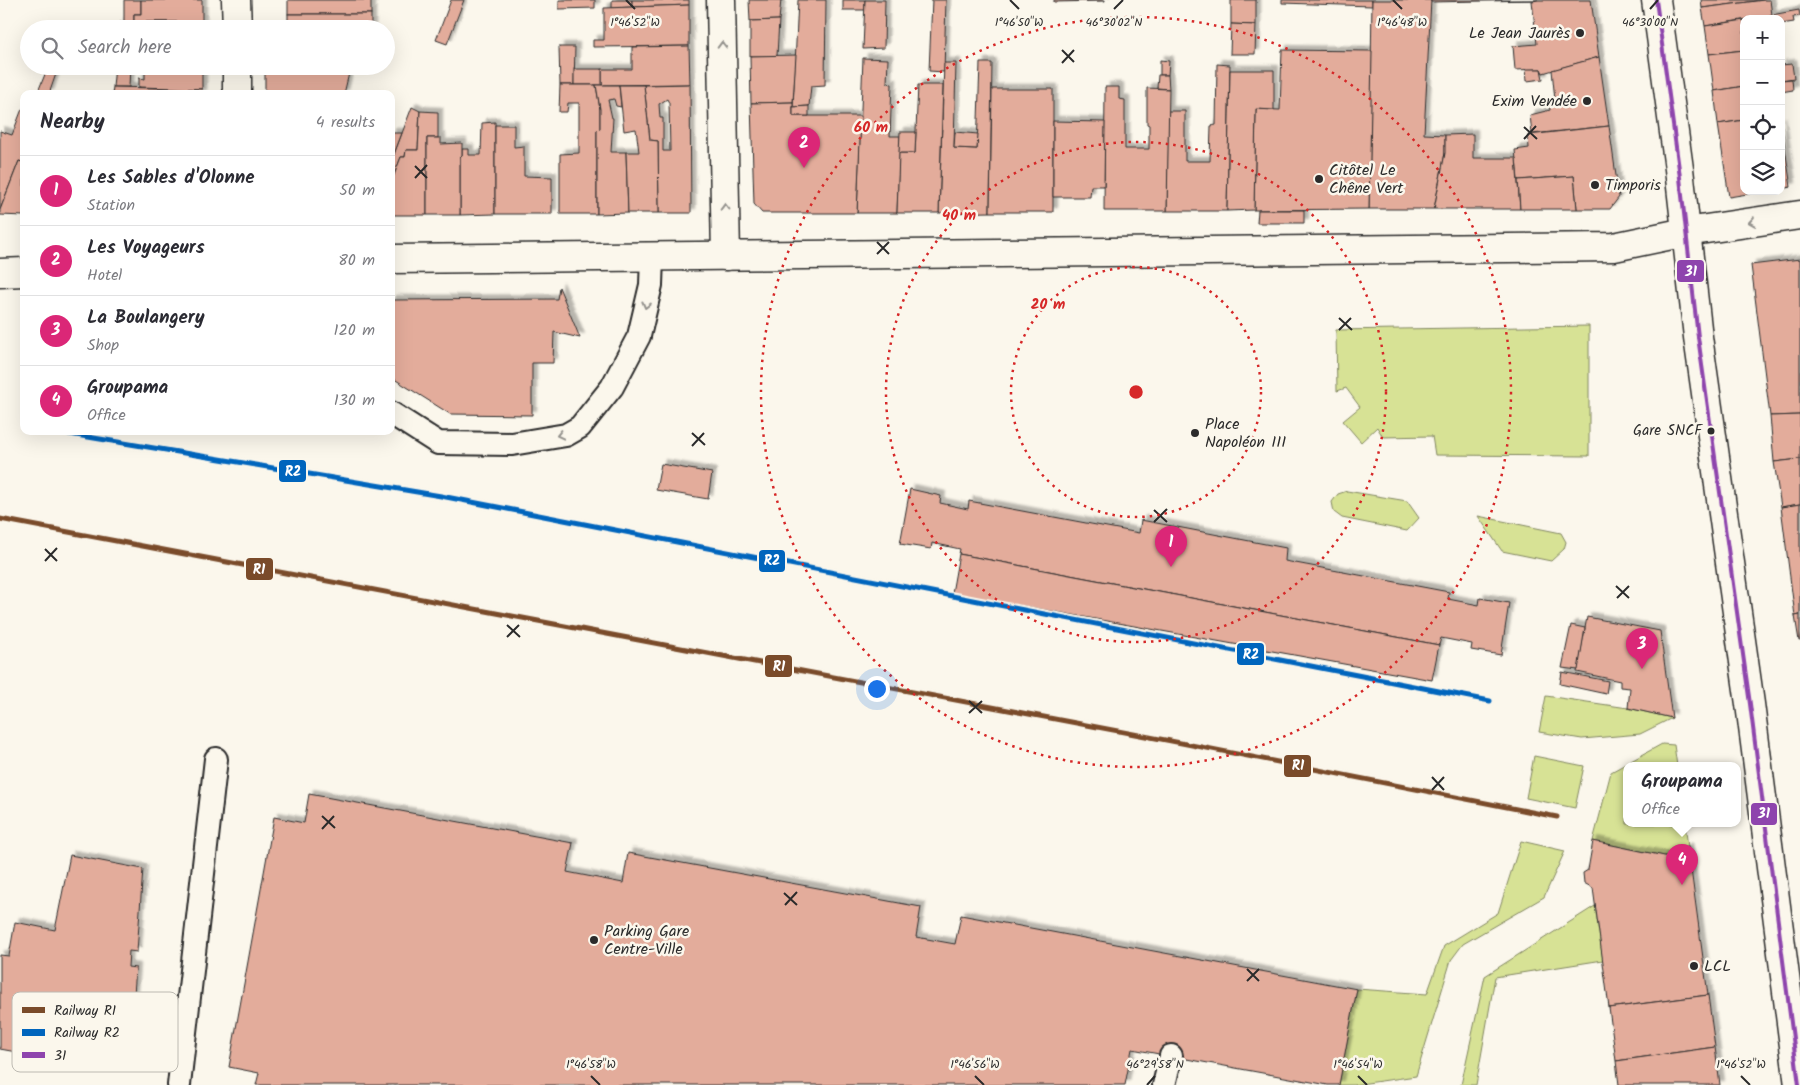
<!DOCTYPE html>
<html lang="en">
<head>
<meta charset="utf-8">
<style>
  :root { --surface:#fff; --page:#f7f7f7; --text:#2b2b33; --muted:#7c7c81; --line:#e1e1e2; --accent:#db2777 }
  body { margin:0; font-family:Kalam,sans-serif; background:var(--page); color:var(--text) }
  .controls { position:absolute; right:15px; top:15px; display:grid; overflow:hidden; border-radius:10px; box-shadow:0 5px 20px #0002 }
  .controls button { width:45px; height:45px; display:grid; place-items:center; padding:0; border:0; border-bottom:1px solid var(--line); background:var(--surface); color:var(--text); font:25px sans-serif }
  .you { position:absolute; left:876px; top:688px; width:18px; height:18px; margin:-12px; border:4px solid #fff; border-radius:50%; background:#1a73e8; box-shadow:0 0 0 8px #1a73e833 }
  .badge { display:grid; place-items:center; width:32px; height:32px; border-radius:50%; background:var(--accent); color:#fff; font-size:16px; font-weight:700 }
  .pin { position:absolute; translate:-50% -41px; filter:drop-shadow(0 1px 2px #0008) }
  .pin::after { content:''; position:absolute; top:26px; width:18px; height:15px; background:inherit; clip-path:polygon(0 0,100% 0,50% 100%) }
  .popup { position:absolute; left:1623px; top:762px; width:118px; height:65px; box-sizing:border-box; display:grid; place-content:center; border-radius:10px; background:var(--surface); filter:drop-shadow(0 1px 4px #0005); font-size:16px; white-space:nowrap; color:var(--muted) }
  .popup b { font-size:19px; color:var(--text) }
  .popup::after { content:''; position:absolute; left:50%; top:100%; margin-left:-10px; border:10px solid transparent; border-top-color:var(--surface) }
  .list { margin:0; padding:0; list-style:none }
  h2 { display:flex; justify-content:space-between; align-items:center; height:65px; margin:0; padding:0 20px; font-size:21px }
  h2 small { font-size:16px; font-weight:400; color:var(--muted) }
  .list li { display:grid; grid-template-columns:32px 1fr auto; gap:15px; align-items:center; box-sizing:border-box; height:70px; padding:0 20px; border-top:1px solid var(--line) }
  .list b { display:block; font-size:19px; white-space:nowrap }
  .list p { margin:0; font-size:16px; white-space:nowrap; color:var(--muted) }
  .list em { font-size:16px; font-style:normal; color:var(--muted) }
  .icon { flex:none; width:28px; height:28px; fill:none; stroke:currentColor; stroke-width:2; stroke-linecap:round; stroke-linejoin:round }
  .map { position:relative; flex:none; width:1800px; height:1085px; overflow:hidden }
  .search { position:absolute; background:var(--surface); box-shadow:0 5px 20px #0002; left:20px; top:20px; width:375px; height:55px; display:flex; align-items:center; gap:12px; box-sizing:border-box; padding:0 18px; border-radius:28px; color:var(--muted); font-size:19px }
  .panel { position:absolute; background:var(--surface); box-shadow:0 5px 20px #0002; left:20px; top:90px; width:375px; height:345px; border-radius:10px }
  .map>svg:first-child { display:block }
</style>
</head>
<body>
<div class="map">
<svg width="1800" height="1085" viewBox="0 0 1800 1085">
  <defs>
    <filter id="shadow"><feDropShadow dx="4.5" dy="-4.5" stdDeviation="1" flood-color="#0004"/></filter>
  </defs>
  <rect width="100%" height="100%" fill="#fbf7ec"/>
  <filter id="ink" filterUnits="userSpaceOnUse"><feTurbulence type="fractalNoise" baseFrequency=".02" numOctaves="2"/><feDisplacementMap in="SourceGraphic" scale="10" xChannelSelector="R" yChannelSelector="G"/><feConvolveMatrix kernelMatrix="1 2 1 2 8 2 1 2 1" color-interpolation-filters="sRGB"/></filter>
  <g filter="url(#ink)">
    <g fill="#d7e295" stroke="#818660">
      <polygon points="1589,326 1589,456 1435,455 1432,436 1383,437 1377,427 1361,442 1343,421 1360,407 1346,388 1337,391 1336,330"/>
      <polygon points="1347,491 1407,501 1419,518 1407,531 1342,518 1334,512 1332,502 1338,494"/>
      <polygon points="1478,516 1561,533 1566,542 1564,549 1551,561 1502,551"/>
      <polygon points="1546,696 1628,708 1672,718 1640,734 1582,739 1539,732"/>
      <polygon points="1662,744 1674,745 1677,766 1627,766 1627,824 1685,824 1688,847 1674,858 1593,841 1611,772"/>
      <polygon points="1534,756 1584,766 1575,808 1526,798"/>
      <polygon points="1521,841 1565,851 1544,897 1463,944 1451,960 1416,1076 1353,1085 1339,1085 1357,989 1427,994 1444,946 1498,913"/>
      <polygon points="1595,906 1603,960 1495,977 1476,1085 1461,1085 1485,976"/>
    </g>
    <g fill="#e3ac9b" stroke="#2b2b2b" fill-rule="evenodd" filter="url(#shadow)">
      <polygon points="124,0 141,0 141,14 134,14 134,22 124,22"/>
      <polygon points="141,0 202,0 202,22 134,22 134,14 141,14"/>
      <rect x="288" y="0" width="83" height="14"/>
      <polygon points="451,0 464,0 447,44 436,40"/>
      <polygon points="559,0 595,0 595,8 559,9"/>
      <polygon points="612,0 632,0 632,7 612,8"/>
      <polygon points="632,0 689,0 689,5 632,7"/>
      <polygon points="749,0 784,0 781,0 779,20 750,21"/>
      <polygon points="798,0 826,0 825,85 811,86 809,106 793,107"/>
      <rect x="843" y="0" width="22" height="10"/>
      <polygon points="865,0 885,0 884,48 863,49"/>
      <polygon points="932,0 946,0 944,72 929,71"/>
      <polygon points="1054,0 1105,0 1105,1 1054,2"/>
      <polygon points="1231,0 1256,0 1256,25 1231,24"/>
      <polygon points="1282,0 1372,0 1372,6 1282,3"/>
      <polygon points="1372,0 1431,0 1424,134 1445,135 1445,153 1434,209 1369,209"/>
      <polygon points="1431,0 1538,0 1431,2"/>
      <polygon points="1538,0 1591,0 1599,57 1543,73 1541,69 1515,70 1513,46 1537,44 1532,1"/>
      <polygon points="1701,0 1764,0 1702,8"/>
      <polygon points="1764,0 1770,0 1772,15 1705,26 1702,8"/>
      <polygon points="689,5 689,46 593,47 593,40 604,40 604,8"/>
      <polygon points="1799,10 1800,16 1793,17 1794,22 1781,24 1781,19 1749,19"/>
      <rect x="288" y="14" width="83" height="15"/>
      <polygon points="779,20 777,56 750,56 750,21"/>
      <polygon points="1744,20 1744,50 1709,54 1705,26"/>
      <polygon points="120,22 134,22 133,29 119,29"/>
      <polygon points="134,22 145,22 145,29 133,29"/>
      <rect x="145" y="22" width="57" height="7"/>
      <polygon points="1231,24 1256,25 1255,54 1230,54"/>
      <polygon points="689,46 690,84 602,85 602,69 632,69 632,47"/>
      <polygon points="559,47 575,47 574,85 560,85"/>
      <polygon points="1282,50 1372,51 1369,209 1254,210 1256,109 1280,110"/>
      <polygon points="1744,50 1744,86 1714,91 1709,54"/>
      <polygon points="796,55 793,102 751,103 750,56"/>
      <polygon points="1599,57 1609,126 1532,134 1530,115 1550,110 1549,101 1555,100 1552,70"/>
      <polygon points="863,58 888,59 887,83 892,84 890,136 900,136 897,213 857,213"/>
      <polygon points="1160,60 1169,61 1168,75 1160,75"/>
      <polygon points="944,63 956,63 954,148 977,149 980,63 992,63 990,212 939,213"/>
      <polygon points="1217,64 1230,65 1227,211 1167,211 1168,111 1185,111 1185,161 1210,161 1211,126 1216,125"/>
      <polygon points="1792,64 1794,78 1781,80 1781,65"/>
      <polygon points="115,66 130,66 129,87 113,87"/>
      <polygon points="145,66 202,66 202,89 139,87 139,78 145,79"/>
      <polygon points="288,66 371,66 371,69 288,70"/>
      <polygon points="48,67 57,71 49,94 37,94"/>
      <polygon points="350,69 344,94 265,94 265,70"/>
      <rect x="574" y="69" width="28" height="16"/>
      <polygon points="1526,69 1541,69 1543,79 1527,81"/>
      <polygon points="1230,70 1274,70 1274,110 1256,109 1254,210 1227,211"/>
      <polygon points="1158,75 1168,75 1169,89 1157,88"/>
      <polygon points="1792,79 1793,90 1781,92 1781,80"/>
      <path d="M690,84L691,213H659L658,141L650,140L644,85ZM667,99L669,103L670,151H663V118H660L659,104Z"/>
      <polygon points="560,85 596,85 600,109 600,129 597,130 597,214 560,214 560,154 579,153 579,103 568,103 567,112 559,112"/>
      <polygon points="596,85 619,85 621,107 616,106 614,99 608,100 612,118 613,118 611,152 626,152 628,213 597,214 597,130 600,129 600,109"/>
      <polygon points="619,85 644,85 650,140 658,141 659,213 628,213 626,152 639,152 636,129 624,131"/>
      <polygon points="918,85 943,85 939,213 897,213 899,153 915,153"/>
      <polygon points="1744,86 1744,120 1718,124 1714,91"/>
      <polygon points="113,87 202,89 202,94 112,94"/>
      <polygon points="1105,87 1119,87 1119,99 1125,100 1125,149 1149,149 1149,125 1147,124 1147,88 1169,89 1167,211 1104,211"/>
      <polygon points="992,89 1053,89 1053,212 990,212"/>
      <polygon points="793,102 793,116 861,116 857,213 762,213 754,204 751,103"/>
      <polygon points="809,106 809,116 793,116 793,107"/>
      <polygon points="412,107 420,111 418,150 406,150 405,157 401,157 391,183 391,162"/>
      <polygon points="22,109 24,109 24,158 22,162 19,161 0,210 0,131 12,135"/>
      <polygon points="420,111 438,112 438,138 427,138 427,215 391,215 391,183 401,157 405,157 406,150 418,150"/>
      <polygon points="1744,120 1744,191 1766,191 1729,197 1718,124"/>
      <polygon points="1053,121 1105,122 1104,186 1091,186 1090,197 1053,197"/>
      <polygon points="495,122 495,214 460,215 460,157 462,155 462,149 469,149 469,155 481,155 482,123"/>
      <polygon points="1781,122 1791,187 1781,189"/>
      <polygon points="495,125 514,125 514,147 524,146 524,176 552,177 552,214 495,214"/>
      <polygon points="1609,126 1619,197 1610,209 1577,209 1574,176 1518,180 1515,150 1529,148 1528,135"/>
      <polygon points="900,132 916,132 915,153 899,153"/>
      <polygon points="955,132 978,134 977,149 954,148"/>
      <polygon points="391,133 402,133 391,162"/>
      <polygon points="1473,134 1473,158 1516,158 1520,209 1434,209 1445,153 1445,135"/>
      <polygon points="427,138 441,138 441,144 462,143 462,155 460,157 460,215 427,215"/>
      <polygon points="24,158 24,216 0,215 0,210 19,161 22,162"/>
      <polygon points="1574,176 1577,209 1520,209 1518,180"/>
      <polygon points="1258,210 1304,210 1304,223 1257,223"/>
      <polygon points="1800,259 1800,415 1770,416 1751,265"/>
      <polygon points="559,287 580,338 554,332 553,363 532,363 532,415 450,414 391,377 391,300 557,299"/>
      <polygon points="1800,415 1800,459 1774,462 1770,416"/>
      <polygon points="1800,459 1800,504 1781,507 1774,462"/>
      <polygon points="661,464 712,473 708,499 656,490"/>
      <polygon points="910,489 941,496 940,503 968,509 969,501 1139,533 1141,520 1286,548 1285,561 1449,592 1448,599 1479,605 1480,598 1509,603 1501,655 1471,650 1472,644 1441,638 1439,645 959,554 960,549 932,543 931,549 900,544"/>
      <polygon points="1800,504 1800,615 1795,616 1781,507"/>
      <polygon points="959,554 1439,645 1432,680 952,593"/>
      <polygon points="1800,615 1800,641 1799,641 1795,616"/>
      <polygon points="1587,617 1660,631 1672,718 1628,708 1630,688 1620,687 1620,681 1577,672"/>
      <polygon points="1571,625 1585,628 1578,670 1562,668"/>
      <polygon points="1562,672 1608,681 1606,694 1560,684"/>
      <polygon points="309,794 573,843 567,872 623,883 628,853 921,907 916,937 955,944 961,915 1357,989 1339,1085 1328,1085 1132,1049 1125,1085 256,1085 259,1073 229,1067 274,817 304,823"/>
      <polygon points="1593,841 1674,858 1688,847 1708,995 1609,1008 1593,888 1584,883 1583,873 1588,870"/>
      <polygon points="70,855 143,869 137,952 129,951 128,967 136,968 130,1048 104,1068 72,1062 73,1052 35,1045 33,1055 0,1049 0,955 9,956 15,922 55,930"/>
      <polygon points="1708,995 1715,1047 1616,1061 1609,1008"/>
      <polygon points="1715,1047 1720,1085 1619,1085 1616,1061"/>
    </g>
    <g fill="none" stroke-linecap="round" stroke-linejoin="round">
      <defs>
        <g id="lane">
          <polyline points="391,413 438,443 512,444 566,435 580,427 612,387 639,336 651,285 652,257"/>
          <polyline points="179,1085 216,759"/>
          <polyline points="1164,1085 1171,1056"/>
        </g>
        <g id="street">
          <polyline points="236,0 237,29"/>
          <polyline points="721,0 726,256"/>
          <polyline points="237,66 237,94"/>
        </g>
        <g id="secondary">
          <polyline points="1656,0 1679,169 1698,337 1750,704 1799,1085"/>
          <polyline points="391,259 1614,247 1686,232 1800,215"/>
          <polyline points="0,273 24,272"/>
        </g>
      </defs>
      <use href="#lane" stroke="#2b2b2b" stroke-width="26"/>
      <use href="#street" stroke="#2b2b2b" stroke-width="31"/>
      <use href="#secondary" stroke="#2b2b2b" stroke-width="31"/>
      <use href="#lane" stroke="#fbf7ec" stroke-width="22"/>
      <use href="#street" stroke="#fbf7ec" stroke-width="28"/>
      <use href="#secondary" stroke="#fbf7ec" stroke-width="28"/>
      <defs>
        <polyline id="bus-1" points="1656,0 1679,169 1698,337 1750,704 1799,1085"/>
      </defs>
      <use href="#bus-1" stroke="#fbf7ec" stroke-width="8"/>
      <use href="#bus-1" stroke="#8e44ad" stroke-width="4"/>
      <defs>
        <path id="rail-1" d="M0,519C221,563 443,603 665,645C963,701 1260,757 1557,817"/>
        <polyline id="rail-2" points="52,431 441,496 1490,701"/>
      </defs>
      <use href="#rail-1" stroke="#fbf7ec" stroke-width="9"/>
      <use href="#rail-2" stroke="#fbf7ec" stroke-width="9"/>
      <use href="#rail-1" stroke="#7a4b2a" stroke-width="5"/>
      <use href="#rail-2" stroke="#0065bd" stroke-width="5"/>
    </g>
    <defs><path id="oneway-chevron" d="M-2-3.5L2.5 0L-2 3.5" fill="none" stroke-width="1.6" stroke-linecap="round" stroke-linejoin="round" transform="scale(1.25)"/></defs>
    <g stroke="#93918c">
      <use href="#oneway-chevron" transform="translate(722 45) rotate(-91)"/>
      <use href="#oneway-chevron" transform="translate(725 207) rotate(-91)"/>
      <use href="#oneway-chevron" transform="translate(1752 222) rotate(171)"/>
      <use href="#oneway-chevron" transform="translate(646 305) rotate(104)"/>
      <use href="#oneway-chevron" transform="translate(560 435) rotate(167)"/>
    </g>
  </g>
  <path fill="none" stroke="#2b2b2b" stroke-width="2" d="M626,0L635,9M1010,0L1019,9M1393,0L1402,9M1114,9L1123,0M1650,9L1658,0M1062,50L1074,62M1062,63L1074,50M1524,127L1537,139M1524,139L1536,126M415,166L427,178M415,178L427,165M877,242L889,254M877,254L889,242M1339,318L1352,330M1339,330L1351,318M692,433L705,445M692,446L704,433M1154,510L1167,522M1154,522L1167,509M45,549L57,561M45,561L57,548M1616,586L1629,598M1617,598L1629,586M507,625L520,637M507,637L519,625M969,701L982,713M969,713L982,701M1432,777L1444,790M1432,790L1444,777M322,816L335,828M322,829L334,816M784,893L797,905M785,905L797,892M1247,969L1259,981M1247,981L1259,969M591,1076L600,1085M975,1076L984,1085M1358,1076L1367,1085M1741,1076L1750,1085M1147,1085L1155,1076"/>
  <g fill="none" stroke="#d62828" stroke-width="2.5" stroke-dasharray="2.5 5">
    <circle cx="1136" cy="392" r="125"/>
    <circle cx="1136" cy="392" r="250"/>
    <circle cx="1136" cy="392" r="375"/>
  </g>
  <g fill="#2b2b2b" stroke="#fbf7ec" stroke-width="2">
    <circle cx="1580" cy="33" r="5"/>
    <circle cx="1587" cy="101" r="5"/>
    <circle cx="1319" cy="179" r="5"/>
    <circle cx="1595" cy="185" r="5"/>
    <circle cx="1711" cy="431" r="4.5"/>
    <circle cx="1195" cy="433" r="5"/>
    <circle cx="594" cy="940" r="5"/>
    <circle cx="1694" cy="966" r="5"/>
  </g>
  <g text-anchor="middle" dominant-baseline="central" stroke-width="5" stroke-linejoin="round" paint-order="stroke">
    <g font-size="15" fill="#2b2b2b" stroke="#fbf7ec" text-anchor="end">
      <text x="1702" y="431">Gare SNCF</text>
    </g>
    <g font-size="16" fill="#2b2b2b" stroke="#fbf7ec" text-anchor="start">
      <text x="1570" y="33" text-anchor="end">Le Jean Jaurès</text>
      <text x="1577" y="101" text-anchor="end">Exim Vendée</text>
      <text x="1329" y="170">Citôtel Le<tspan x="1329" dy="18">Chêne Vert</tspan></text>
      <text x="1605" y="185">Timporis</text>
      <text x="1205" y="424">Place<tspan x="1205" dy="18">Napoléon III</tspan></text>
      <text x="604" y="931">Parking Gare<tspan x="604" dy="18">Centre-Ville</tspan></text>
      <text x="1704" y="966">LCL</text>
    </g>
  </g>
  <rect x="12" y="992" width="166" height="80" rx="8" fill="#fbf7ec" stroke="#bdbab2" stroke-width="1"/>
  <rect x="22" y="1007" width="23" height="6" fill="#7a4b2a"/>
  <rect x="22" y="1029" width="23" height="7" fill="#0065bd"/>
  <rect x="22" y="1052" width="23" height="6" fill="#8e44ad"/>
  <g font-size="14" fill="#2b2b2b">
    <text x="54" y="1015">Railway R1</text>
    <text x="54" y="1037">Railway R2</text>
    <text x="54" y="1060">31</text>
  </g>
  <g font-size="12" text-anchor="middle" fill="#2b2b2b" stroke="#fbf7ec" stroke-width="5" stroke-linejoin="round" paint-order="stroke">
    <text x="635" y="26">1°46'52"W</text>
    <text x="1019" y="26">1°46'50"W</text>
    <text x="1402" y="26">1°46'48"W</text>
    <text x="1114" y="26">46°30'02"N</text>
    <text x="1650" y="26">46°30'00"N</text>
    <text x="1155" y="1068">46°29'58"N</text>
    <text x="591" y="1068">1°46'58"W</text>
    <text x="975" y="1068">1°46'56"W</text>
    <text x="1358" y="1068">1°46'54"W</text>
    <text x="1741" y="1068">1°46'52"W</text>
  </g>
  <circle cx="1136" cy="392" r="8" fill="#d62828" stroke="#fbf7ec" stroke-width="2.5"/>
  <g font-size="15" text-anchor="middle" font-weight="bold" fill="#d62828" stroke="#fbf7ec" stroke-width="5" stroke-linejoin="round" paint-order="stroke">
    <text x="871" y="132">60 m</text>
    <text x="959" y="220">40 m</text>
    <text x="1048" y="309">20 m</text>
  </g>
  <g stroke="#fbf7ec" stroke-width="2">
    <rect x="1676" y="259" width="29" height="24" rx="5" fill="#8e44ad"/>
    <rect x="278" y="459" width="29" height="24" rx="5" fill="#0065bd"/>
    <rect x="758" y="549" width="28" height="24" rx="5" fill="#0065bd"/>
    <rect x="245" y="557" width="29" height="24" rx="5" fill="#7a4b2a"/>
    <rect x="1236" y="642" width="29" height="24" rx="5" fill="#0065bd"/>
    <rect x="764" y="654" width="29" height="24" rx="5" fill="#7a4b2a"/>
    <rect x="1283" y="754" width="29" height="24" rx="5" fill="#7a4b2a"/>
    <rect x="1750" y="802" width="28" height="24" rx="5" fill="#8e44ad"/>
  </g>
  <g font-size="14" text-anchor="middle" font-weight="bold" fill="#fff">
    <text x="1691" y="276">31</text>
    <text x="293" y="476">R2</text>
    <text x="772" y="565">R2</text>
    <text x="259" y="574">R1</text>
    <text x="1251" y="659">R2</text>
    <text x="779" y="671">R1</text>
    <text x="1298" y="770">R1</text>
    <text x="1764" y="818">31</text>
  </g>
</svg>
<div class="controls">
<button>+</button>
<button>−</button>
<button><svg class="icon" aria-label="locate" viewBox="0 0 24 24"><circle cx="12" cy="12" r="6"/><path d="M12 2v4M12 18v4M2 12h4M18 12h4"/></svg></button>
<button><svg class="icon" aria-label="layers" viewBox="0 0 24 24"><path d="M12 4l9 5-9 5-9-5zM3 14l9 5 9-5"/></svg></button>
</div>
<div class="you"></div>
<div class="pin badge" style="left:1171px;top:567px">1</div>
<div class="pin badge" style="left:804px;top:168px">2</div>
<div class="pin badge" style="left:1642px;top:669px">3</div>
<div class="pin badge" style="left:1682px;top:885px">4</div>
<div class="popup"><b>Groupama</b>Office</div>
<div class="search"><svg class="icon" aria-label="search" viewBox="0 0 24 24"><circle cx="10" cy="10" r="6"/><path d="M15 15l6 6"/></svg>Search here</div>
<section class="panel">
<h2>Nearby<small>4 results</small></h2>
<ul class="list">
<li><span class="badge">1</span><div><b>Les Sables d'Olonne</b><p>Station</p></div><em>50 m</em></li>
<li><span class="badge">2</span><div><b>Les Voyageurs</b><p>Hotel</p></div><em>80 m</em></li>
<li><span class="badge">3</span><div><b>La Boulangery</b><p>Shop</p></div><em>120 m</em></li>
<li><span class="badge">4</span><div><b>Groupama</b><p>Office</p></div><em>130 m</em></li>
</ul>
</section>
</div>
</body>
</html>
